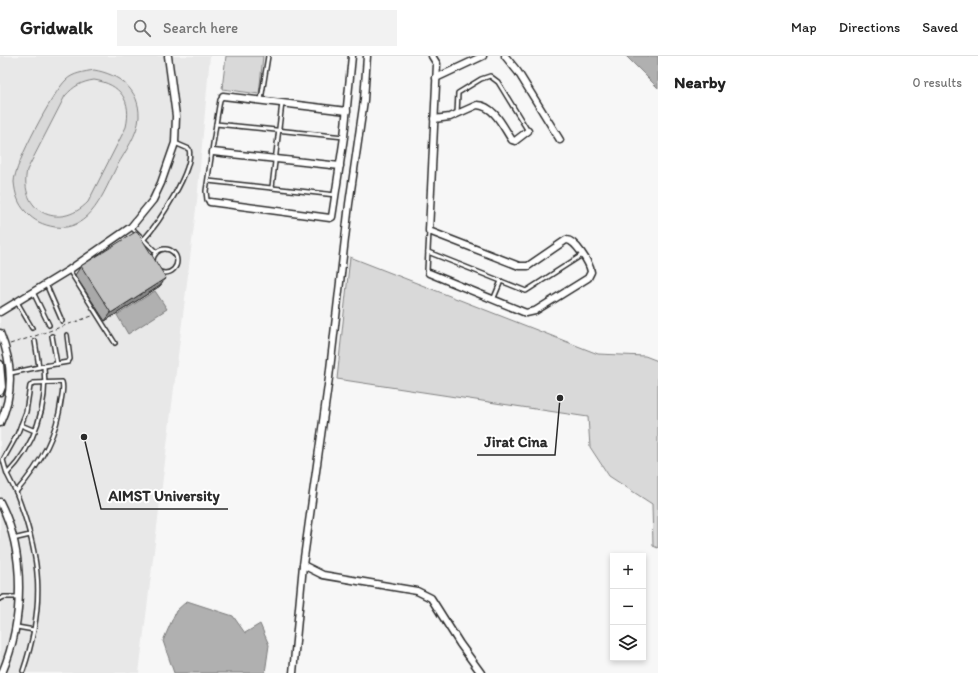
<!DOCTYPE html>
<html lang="en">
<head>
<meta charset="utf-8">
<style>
  :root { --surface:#fff; --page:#f2f2f2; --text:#222; --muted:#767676; --line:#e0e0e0 }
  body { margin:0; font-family:Itim,sans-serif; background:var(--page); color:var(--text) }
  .controls { position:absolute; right:12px; bottom:12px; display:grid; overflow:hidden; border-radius:0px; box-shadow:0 2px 6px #0003 }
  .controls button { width:36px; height:36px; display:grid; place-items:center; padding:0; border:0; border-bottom:1px solid var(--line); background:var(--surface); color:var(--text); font:20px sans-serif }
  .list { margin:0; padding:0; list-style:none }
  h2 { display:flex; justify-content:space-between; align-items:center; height:52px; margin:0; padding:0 16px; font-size:17px }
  h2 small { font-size:13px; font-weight:400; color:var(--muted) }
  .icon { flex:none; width:22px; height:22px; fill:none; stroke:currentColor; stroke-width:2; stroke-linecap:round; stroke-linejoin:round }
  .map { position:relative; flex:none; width:658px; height:617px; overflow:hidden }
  header { display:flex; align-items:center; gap:24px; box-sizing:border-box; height:56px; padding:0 20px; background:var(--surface); border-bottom:1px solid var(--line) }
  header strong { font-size:19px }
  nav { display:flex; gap:22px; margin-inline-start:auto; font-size:14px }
  .search { width:280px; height:36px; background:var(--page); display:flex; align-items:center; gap:10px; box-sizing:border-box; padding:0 14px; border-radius:0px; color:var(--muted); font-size:15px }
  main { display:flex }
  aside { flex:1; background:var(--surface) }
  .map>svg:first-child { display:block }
</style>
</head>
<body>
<header>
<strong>Gridwalk</strong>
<div class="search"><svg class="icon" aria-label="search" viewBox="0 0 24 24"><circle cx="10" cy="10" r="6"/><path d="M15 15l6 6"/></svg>Search here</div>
<nav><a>Map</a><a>Directions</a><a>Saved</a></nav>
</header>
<main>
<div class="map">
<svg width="658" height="617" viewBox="0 0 658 617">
  <rect width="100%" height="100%" fill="#f7f7f7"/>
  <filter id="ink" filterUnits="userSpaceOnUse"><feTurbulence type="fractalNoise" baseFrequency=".025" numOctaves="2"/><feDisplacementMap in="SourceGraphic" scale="8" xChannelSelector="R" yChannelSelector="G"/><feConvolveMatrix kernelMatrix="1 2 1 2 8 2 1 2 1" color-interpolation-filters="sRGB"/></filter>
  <g filter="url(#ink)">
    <polygon fill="#e8e8e8" points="0,0 210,0 197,145 139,617 0,617"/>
    <g fill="#d9d9d9" stroke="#828282" fill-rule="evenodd">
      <polygon points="226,0 263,0 259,38 222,33"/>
      <path d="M94,14C118,18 140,33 139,61C138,78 125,96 117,110C104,135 91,176 55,171C43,169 34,165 26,156C18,148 15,137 14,126C14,109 53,36 66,24C73,17 84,16 94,14ZM94,24C121,28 132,45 126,71L88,146C59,176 18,155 27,114L65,40C74,30 81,26 94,24Z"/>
      <polygon points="350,201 598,298 645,300 658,305 658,492 653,490 652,448 609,420 590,391 588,361 337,323"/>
    </g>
    <g fill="#b0b0b0" stroke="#7b7b7b">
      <polygon points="626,0 658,0 658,32"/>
      <polygon points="155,235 167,253 128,278 117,259"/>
      <polygon points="187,545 233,560 245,577 260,568 269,589 265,617 174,617 163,585 176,555"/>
    </g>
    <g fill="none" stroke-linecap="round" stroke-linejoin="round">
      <defs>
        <g id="service">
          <polyline points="223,40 220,44 216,68 344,81"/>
          <polyline points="261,44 268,0"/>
          <polyline points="457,58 458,37 481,23 490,20 498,26 528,75"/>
          <polyline points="208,125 336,139"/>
          <polyline points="272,131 282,47"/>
          <polyline points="210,146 207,144 206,135 216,68"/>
          <polyline points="131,171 156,196"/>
          <path d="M144,183C157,169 195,113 189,93L175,87"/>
          <circle cx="165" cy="205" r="12"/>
          <polyline points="428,196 526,235 582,199"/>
          <polyline points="69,214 115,287"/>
          <polyline points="429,217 427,215 429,175"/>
          <polyline points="46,228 62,265"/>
          <polyline points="33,236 49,269"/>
          <polyline points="493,244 501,225"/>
          <polyline points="17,246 32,272"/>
          <polyline points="52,280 57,308"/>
          <polyline points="35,285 39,311"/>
          <polyline points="44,310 68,306 70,303 67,279"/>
          <path d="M11,317L44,310C48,349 35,390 7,418L16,436"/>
          <polyline points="21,369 35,375"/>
          <path d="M7,418L3,404L17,379L26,356L30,330L33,327L62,326C64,332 62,339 61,345C57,380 39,410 16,436C41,500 46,548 23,615"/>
          <polyline points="13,483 30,479"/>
          <polyline points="0,543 4,541 19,541"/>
          <polyline points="17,571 34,574"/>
        </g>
        <g id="minor">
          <polyline points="505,0 518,16 560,84"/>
          <polyline points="436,22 483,0"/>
          <polyline points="223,40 347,55"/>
          <path d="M434,63L450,61L477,49C495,50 503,71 512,84L515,85L528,75"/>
          <polyline points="213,96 340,110"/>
          <polyline points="210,146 330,162 332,161 344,81 352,0"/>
          <path d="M429,217L526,257L535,255L588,222L591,216C590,208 575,183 566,184L528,210H519L429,175L437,8L432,0"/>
          <polyline points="0,256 69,214 131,171 153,144 161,127 175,87 176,60 168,0"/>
          <path d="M0,277C13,308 14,337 0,367"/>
          <polyline points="0,308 2,331 0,336"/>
          <path d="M0,446C26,497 24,565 2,617"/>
          <polyline points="303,509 323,519 417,535 431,542 460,588 481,617"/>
          <polyline points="293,617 303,509 329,322 349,148 364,44 367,0"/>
        </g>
      </defs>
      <use href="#service" stroke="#2b2b2b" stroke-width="6"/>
      <use href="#minor" stroke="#2b2b2b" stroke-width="9"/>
      <g stroke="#2b2b2b" stroke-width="1" stroke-dasharray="4 3" stroke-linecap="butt">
        <polyline points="35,280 92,260"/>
        <polyline points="10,288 32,281"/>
      </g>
      <use href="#service" stroke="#fff" stroke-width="3"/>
      <use href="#minor" stroke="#fff" stroke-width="6"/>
    </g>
    <polygon fill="#a9a9a9" stroke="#2b2b2b" points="81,210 166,222 160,230 105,265 75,219"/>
    <polygon fill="#898989" stroke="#2b2b2b" points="166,222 160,230 105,265 111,257"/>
    <polygon fill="#c4c4c4" stroke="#2b2b2b" points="137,175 166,222 111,257 81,210"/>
  </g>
  <path fill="none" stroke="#2b2b2b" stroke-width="1.5" d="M560 342L555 399H477M84 381L101 453H228"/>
  <g fill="#2b2b2b" stroke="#fff" stroke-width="1.5">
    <circle cx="560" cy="342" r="4"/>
    <circle cx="84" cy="381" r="4"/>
  </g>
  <g font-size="15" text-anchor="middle" font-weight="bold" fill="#2b2b2b" stroke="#fff" stroke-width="4" stroke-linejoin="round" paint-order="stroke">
    <text x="516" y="391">Jirat Cina</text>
    <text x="164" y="445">AIMST University</text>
  </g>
</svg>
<div class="controls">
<button>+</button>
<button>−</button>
<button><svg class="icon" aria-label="layers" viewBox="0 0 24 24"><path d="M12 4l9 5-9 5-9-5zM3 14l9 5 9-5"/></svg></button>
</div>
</div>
<aside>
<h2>Nearby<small>0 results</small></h2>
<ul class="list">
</ul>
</aside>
</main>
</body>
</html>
